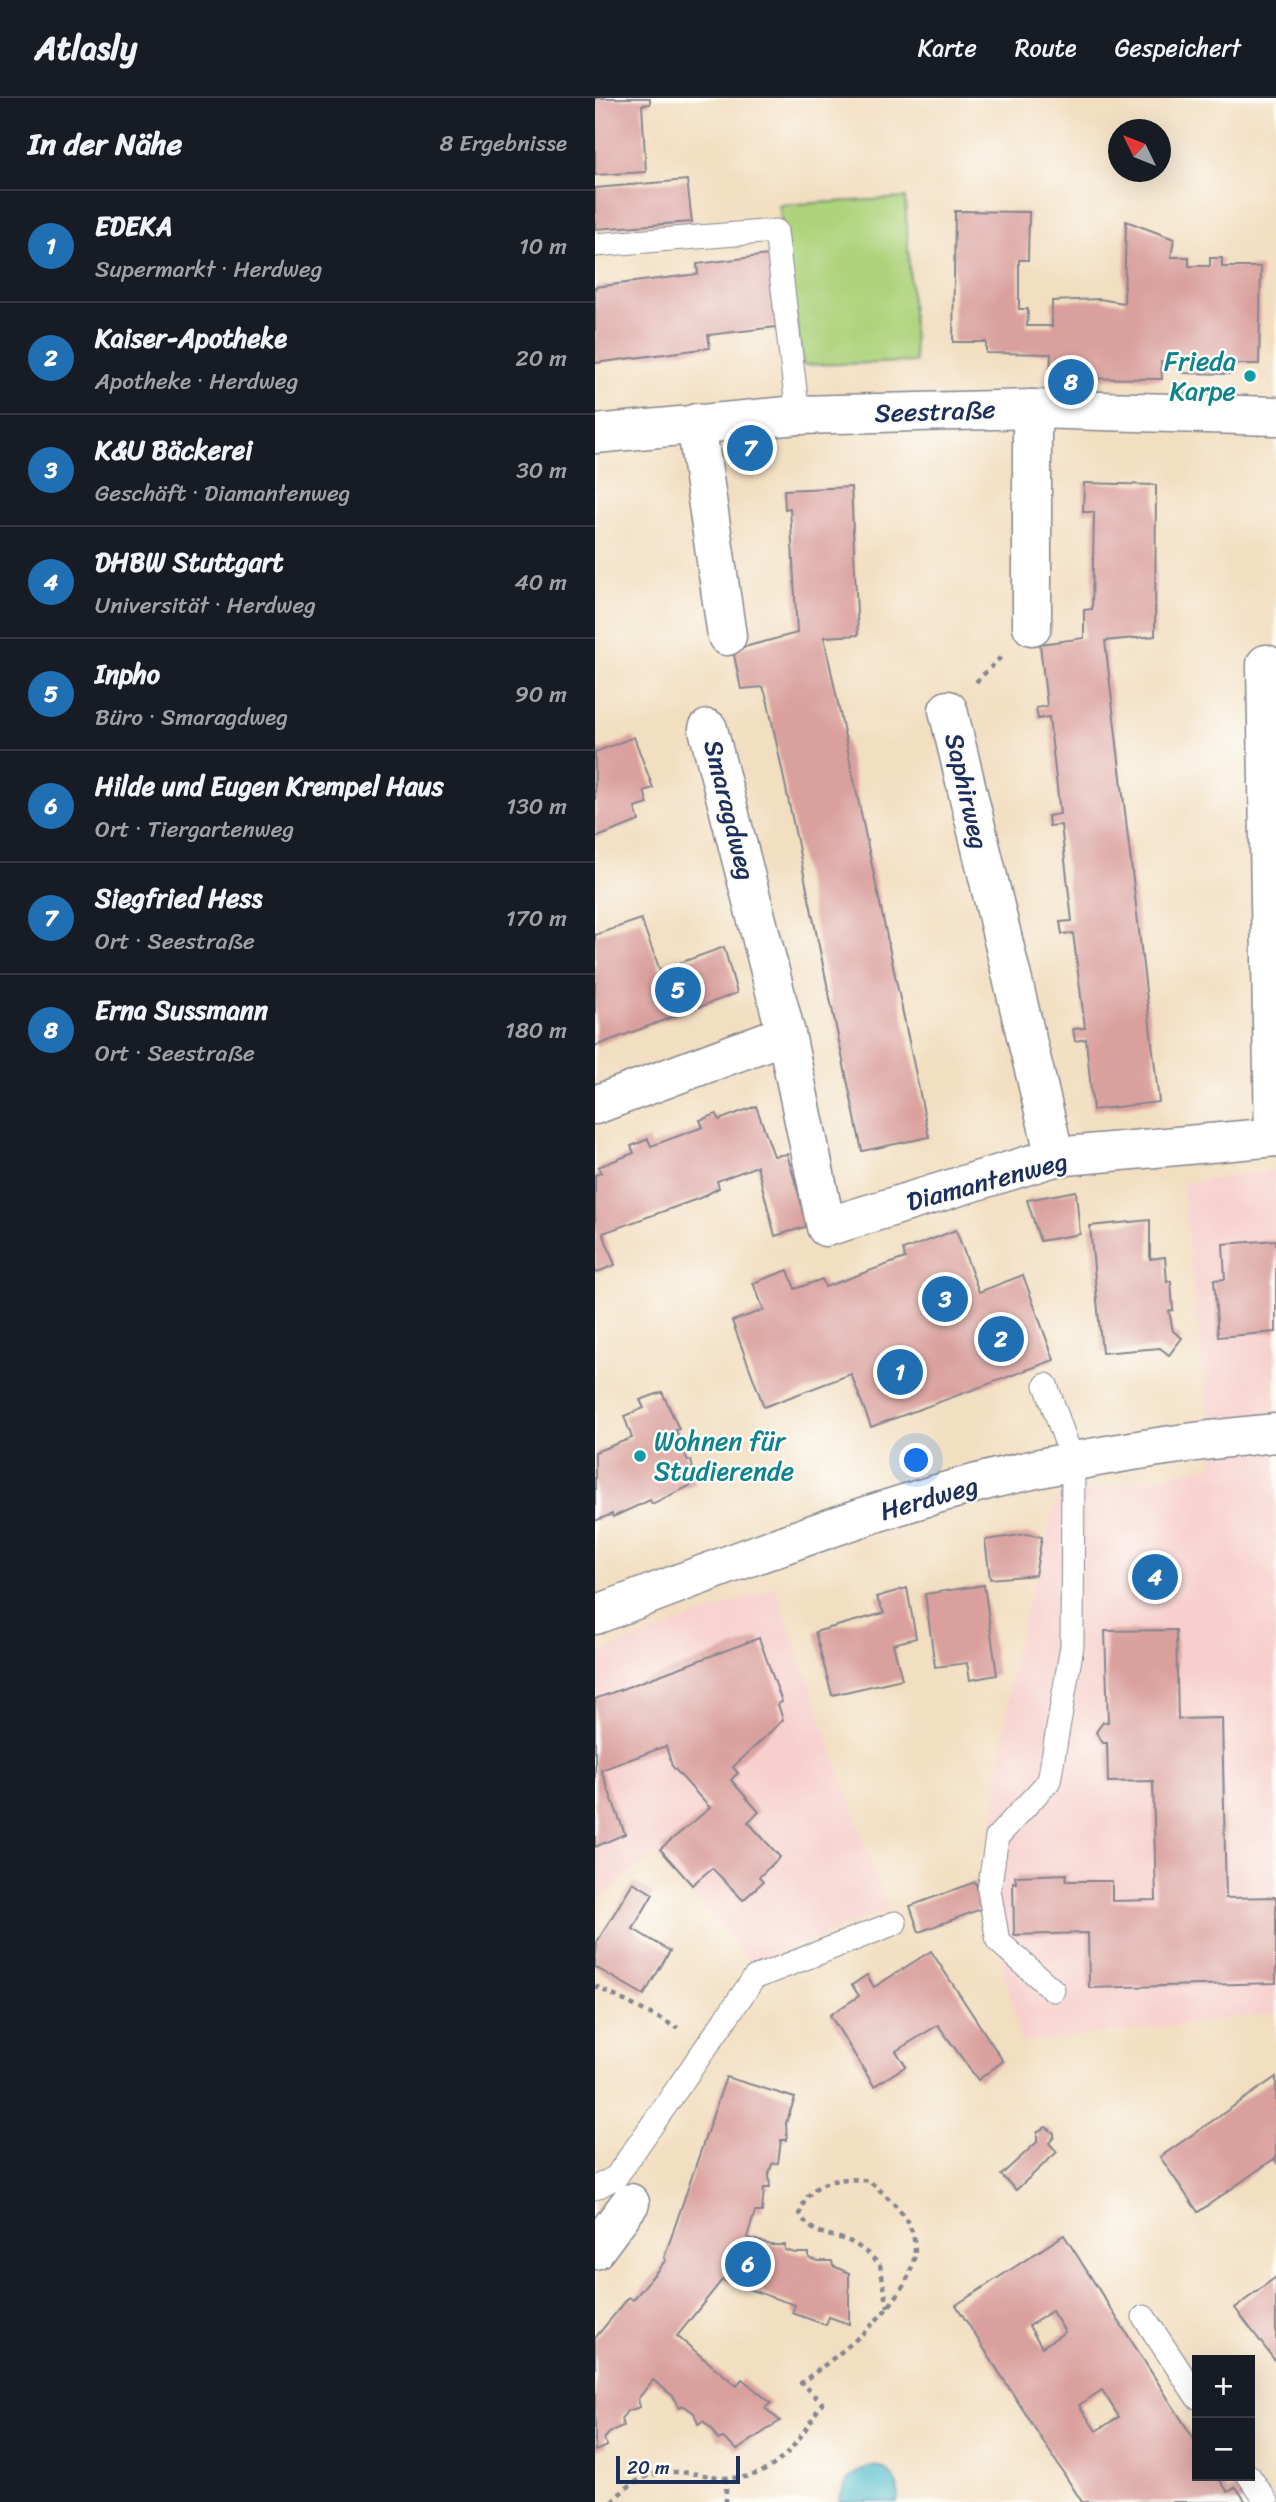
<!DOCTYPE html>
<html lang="de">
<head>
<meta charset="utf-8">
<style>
  :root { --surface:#171b24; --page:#20242c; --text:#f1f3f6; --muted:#9ea1a6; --line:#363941; --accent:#1f6fb2 }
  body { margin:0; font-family:Sriracha,sans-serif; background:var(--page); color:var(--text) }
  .controls { position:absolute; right:21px; bottom:21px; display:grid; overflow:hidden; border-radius:0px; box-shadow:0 7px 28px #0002 }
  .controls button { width:63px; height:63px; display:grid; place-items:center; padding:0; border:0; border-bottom:2px solid var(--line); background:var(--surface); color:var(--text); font:35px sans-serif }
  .compass { position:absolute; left:513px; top:21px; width:63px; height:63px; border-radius:50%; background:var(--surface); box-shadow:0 7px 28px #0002; rotate:313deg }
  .scale { position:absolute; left:21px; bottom:18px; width:124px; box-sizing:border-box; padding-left:7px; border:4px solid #1b2f5e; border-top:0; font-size:19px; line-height:24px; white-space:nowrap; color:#1b2f5e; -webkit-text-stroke:5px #fdfcf7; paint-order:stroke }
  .you { position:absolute; left:322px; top:1363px; width:24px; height:24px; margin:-18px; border:5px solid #fff; border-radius:50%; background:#1a73e8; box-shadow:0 0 0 10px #1a73e833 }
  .badge { display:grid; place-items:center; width:46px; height:46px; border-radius:50%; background:var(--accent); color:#fff; font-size:23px; font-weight:700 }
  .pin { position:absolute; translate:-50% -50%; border:4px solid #fff; box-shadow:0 2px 7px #0006 }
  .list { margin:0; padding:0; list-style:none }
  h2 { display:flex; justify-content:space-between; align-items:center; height:91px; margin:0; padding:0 28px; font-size:30px }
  h2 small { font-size:23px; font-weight:400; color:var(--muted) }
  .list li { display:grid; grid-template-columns:46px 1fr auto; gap:21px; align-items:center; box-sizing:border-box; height:112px; padding:0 28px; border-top:2px solid var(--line) }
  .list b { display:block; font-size:26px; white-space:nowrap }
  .list p { margin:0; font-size:23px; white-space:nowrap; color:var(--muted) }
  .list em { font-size:23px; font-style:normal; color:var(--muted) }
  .map { position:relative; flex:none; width:681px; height:2404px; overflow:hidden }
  header { display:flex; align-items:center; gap:42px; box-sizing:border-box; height:98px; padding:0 35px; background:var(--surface); border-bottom:2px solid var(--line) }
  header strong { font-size:33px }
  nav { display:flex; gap:38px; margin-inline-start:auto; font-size:24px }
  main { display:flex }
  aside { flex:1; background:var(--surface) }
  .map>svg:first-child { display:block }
</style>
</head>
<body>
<header>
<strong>Atlasly</strong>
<nav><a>Karte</a><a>Route</a><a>Gespeichert</a></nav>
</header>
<main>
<aside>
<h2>In der Nähe<small>8 Ergebnisse</small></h2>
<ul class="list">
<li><span class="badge">1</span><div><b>EDEKA</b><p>Supermarkt · Herdweg</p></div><em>10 m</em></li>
<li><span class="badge">2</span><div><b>Kaiser-Apotheke</b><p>Apotheke · Herdweg</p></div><em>20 m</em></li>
<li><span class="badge">3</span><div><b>K&amp;U Bäckerei</b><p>Geschäft · Diamantenweg</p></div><em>30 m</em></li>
<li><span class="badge">4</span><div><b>DHBW Stuttgart</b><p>Universität · Herdweg</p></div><em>40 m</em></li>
<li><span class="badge">5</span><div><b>Inpho</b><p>Büro · Smaragdweg</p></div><em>90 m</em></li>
<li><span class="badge">6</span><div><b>Hilde und Eugen Krempel Haus</b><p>Ort · Tiergartenweg</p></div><em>130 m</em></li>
<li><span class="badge">7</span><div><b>Siegfried Hess</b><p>Ort · Seestraße</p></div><em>170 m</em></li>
<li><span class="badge">8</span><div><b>Erna Sussmann</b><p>Ort · Seestraße</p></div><em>180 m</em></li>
</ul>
</aside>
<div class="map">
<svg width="681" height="2404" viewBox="0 0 681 2404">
  <rect width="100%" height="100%" fill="#fdfcf7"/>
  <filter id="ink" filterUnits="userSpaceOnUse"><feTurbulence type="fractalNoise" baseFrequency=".0143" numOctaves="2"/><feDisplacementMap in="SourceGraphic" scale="14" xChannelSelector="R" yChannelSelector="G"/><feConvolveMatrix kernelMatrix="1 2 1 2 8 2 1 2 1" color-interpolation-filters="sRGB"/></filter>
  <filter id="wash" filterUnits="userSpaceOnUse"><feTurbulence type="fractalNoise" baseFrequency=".00686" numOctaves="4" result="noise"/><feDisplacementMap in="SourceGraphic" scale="28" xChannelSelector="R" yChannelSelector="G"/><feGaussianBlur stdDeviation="1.57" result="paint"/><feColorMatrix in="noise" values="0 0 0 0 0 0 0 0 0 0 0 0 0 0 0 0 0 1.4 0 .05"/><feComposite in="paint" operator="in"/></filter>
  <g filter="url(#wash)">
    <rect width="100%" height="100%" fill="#f2dec0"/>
    <g fill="#f7d0cd">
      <polygon points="681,1072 681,1915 426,1945 390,1796 418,1560 462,1399 618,1368 587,1085"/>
      <polygon points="181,1489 293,1812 157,1865 59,1755 0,1804 0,1557"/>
    </g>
    <polygon fill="#add37c" stroke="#64816d" stroke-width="2" points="310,100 320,264 208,267 184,107"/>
    <path fill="#52bdcc" stroke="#367695" stroke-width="2" d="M276,2368C295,2368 307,2386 302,2404H244C248,2385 258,2374 276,2368Z"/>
    <g id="blocks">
      <g fill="#daa09d" fill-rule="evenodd">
        <polygon points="0,0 55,0 55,6 47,7 51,74 0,77"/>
        <polygon points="92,82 97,124 0,131 0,90"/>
        <polygon points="360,113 434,114 433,162 424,162 424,211 433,211 432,228 457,228 457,203 504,201 529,205 531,123 579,141 576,159 594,159 594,168 615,168 615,160 627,160 627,169 666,169 664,266 637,266 637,276 589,275 589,265 566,264 567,281 455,280 456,256 391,255 391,244 358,244"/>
        <polygon points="173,157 181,229 113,237 115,250 0,265 0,189 103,176 102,166"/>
        <polygon points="489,385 561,387 560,538 510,543 564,1004 498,1012 491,941 480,943 478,931 490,930 478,835 467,836 465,824 477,823 466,727 454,728 453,718 465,716 454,619 443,621 441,610 452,608 445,546 489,540 489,512 497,511 499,414 488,414"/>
        <polygon points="256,389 263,537 229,539 334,1039 267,1053 172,600 168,589 146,591 138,552 202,535 195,410 190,411 189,392"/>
        <polygon points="39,639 58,690 49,693 53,706 40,710 44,723 0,740 0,654"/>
        <polygon points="46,821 65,872 129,849 142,895 0,948 0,837"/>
        <polygon points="161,1008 179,1058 192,1056 213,1128 180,1138 162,1068 122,1083 124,1090 105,1100 8,1135 20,1167 0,1175 0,1077 6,1075 3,1069 39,1055 36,1048 53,1041 56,1048 108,1029 105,1022 122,1016 124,1022"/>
        <polygon points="481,1093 485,1136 445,1143 432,1102"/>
        <polygon points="555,1122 555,1161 570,1159 572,1184 576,1183 578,1212 574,1213 578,1233 587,1240 574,1257 565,1250 507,1255 495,1128"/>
        <polygon points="361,1132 384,1194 428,1177 459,1262 276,1329 256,1276 169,1309 137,1223 169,1212 158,1185 193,1172 200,1191 227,1181 230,1189 310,1160 308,1152"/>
        <polygon points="681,1142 681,1234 623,1239 619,1182 630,1181 628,1146"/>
        <polygon points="67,1294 84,1331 81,1332 93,1363 96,1362 101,1385 57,1406 55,1402 18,1419 17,1416 0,1423 0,1354 37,1340 29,1318 49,1310 45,1302"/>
        <polygon points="432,1436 447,1439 440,1477 395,1481 390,1442"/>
        <polygon points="389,1487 402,1577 375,1582 372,1565 340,1569 330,1496"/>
        <polygon points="312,1490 321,1540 298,1546 307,1581 237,1597 220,1534 289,1515 281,1499"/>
        <polygon points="581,1532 583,1621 627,1620 631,1800 681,1799 681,1885 494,1890 493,1835 419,1837 418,1784 421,1785 420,1778 472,1776 471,1783 517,1783 517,1803 561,1802 558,1683 513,1684 512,1645 508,1645 501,1634 508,1624 513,1624 510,1533"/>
        <polygon points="164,1540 187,1604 183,1606 188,1622 138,1669 143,1675 136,1682 164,1714 153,1724 185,1759 164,1779 168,1784 148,1802 117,1770 97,1787 65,1751 115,1710 77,1668 71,1648 6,1672 30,1736 0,1749 0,1601"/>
        <polygon points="38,1784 58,1796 38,1831 75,1853 49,1897 0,1869 2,1844"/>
        <polygon points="380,1784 389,1810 324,1834 315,1808"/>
        <polygon points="336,1853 408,1963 383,1982 343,1927 301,1953 311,1968 279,1988 235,1917 264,1898 257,1887 272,1877 279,1889"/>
        <polygon points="131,1979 200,2000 191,2025 192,2042 186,2042 183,2065 177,2066 174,2076 175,2090 169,2090 167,2114 160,2114 152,2139 176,2147 190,2147 190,2152 200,2155 214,2155 214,2160 223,2163 237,2163 238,2168 254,2175 254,2226 234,2219 231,2227 197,2215 200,2207 127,2182 82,2238 142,2288 147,2281 176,2305 170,2310 185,2323 142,2352 128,2340 123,2342 118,2332 108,2323 103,2326 99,2315 89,2308 84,2310 79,2299 58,2282 43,2301 45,2309 32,2313 26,2321 28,2328 16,2333 9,2341 12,2348 0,2353 0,2240 34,2199 38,2202 71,2162 69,2160"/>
        <polygon points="681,1979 681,2064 679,2061 603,2114 565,2059"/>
        <polygon points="451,2029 459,2035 459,2039 454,2045 462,2054 421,2092 406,2077 442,2044 442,2034"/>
        <path d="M469,2137L602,2346V2378H622L633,2394L641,2389L651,2404H487L361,2207ZM457,2213L470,2234L447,2249L434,2228ZM507,2292L524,2319L501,2333L484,2307Z"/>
        <polygon points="681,2179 681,2264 640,2210"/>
      </g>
    </g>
  </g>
  <g filter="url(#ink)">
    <use href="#blocks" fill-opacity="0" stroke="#86868f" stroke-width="2"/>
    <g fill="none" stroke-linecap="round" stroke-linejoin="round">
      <defs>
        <g id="lane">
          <polyline points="0,147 181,133 203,317"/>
          <polyline points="451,1287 478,1364 477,1548 454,1683 402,1739 394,1792 403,1843 458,1892"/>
          <polyline points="0,2090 21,2079 159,1880 300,1825"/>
          <polyline points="549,2219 602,2299"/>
          <polyline points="654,2378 672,2404"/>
        </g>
        <g id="street">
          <polyline points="437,311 437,528"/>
          <polyline points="101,325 132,538"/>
          <polyline points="0,336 203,317 437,311 681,318"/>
          <polyline points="671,566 679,1039"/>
          <polyline points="353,612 460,1059"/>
          <polyline points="113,631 191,936 231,1129 460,1059 681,1039"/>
          <polyline points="0,1007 191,936"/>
          <polyline points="0,2152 35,2105"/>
        </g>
        <path id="secondary" d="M0,1517C121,1472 242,1423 367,1389C469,1361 575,1345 681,1335"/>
      </defs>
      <use href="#lane" stroke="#86868f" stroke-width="25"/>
      <use href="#street" stroke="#86868f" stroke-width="41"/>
      <use href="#secondary" stroke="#86868f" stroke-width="41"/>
      <g stroke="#86868f" stroke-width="4.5" stroke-dasharray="5 5" stroke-linecap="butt">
        <polyline points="381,584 409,556"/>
        <polyline points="0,1888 83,1930"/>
        <polyline points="131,2380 131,2404"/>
        <path d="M17,2404C74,2340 123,2404 177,2368C199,2353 213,2327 227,2305L206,2285C244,2256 334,2193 318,2137C311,2114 292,2098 274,2083C244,2078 214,2082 205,2115C215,2139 238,2135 258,2145C268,2151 277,2159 285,2167L293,2209"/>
      </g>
      <use href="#lane" stroke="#fff" stroke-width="23"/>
      <use href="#street" stroke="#fff" stroke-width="38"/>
      <use href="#secondary" stroke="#fff" stroke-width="38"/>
    </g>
  </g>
  <g fill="#0f9aa8" stroke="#fdfcf7" stroke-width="2.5">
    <circle cx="655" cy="278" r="7"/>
    <circle cx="45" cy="1358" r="7"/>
  </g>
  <g text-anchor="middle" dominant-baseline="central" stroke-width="5" stroke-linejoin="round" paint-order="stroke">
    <g font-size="26" fill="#0d838f" stroke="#fdfcf7" text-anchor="end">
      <text x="641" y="263">Frieda<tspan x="641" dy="30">Karpe</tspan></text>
      <text x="59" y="1343" text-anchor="start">Wohnen für<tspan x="59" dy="30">Studierende</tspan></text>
    </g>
    <g font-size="26" fill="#1b2f5e" stroke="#fdfcf7">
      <text transform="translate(340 313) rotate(-2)">Seestraße</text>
      <text transform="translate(372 693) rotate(77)">Saphirweg</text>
      <text transform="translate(135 712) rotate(76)">Smaragdweg</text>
      <text transform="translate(392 1083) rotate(-15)">Diamantenweg</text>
      <text transform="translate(334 1400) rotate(-16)">Herdweg</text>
    </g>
  </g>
</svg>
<div class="controls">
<button>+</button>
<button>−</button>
</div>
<svg class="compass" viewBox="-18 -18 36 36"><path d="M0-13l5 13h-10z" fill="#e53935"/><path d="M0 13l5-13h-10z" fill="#9ea1a6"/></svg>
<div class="scale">20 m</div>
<div class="you"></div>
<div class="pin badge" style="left:305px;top:1274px">1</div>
<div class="pin badge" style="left:406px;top:1241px">2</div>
<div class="pin badge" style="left:350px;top:1201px">3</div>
<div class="pin badge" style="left:560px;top:1479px">4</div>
<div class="pin badge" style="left:83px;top:892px">5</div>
<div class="pin badge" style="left:153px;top:2166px">6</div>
<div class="pin badge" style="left:155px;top:350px">7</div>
<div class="pin badge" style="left:476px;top:284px">8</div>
</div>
</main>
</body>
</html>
